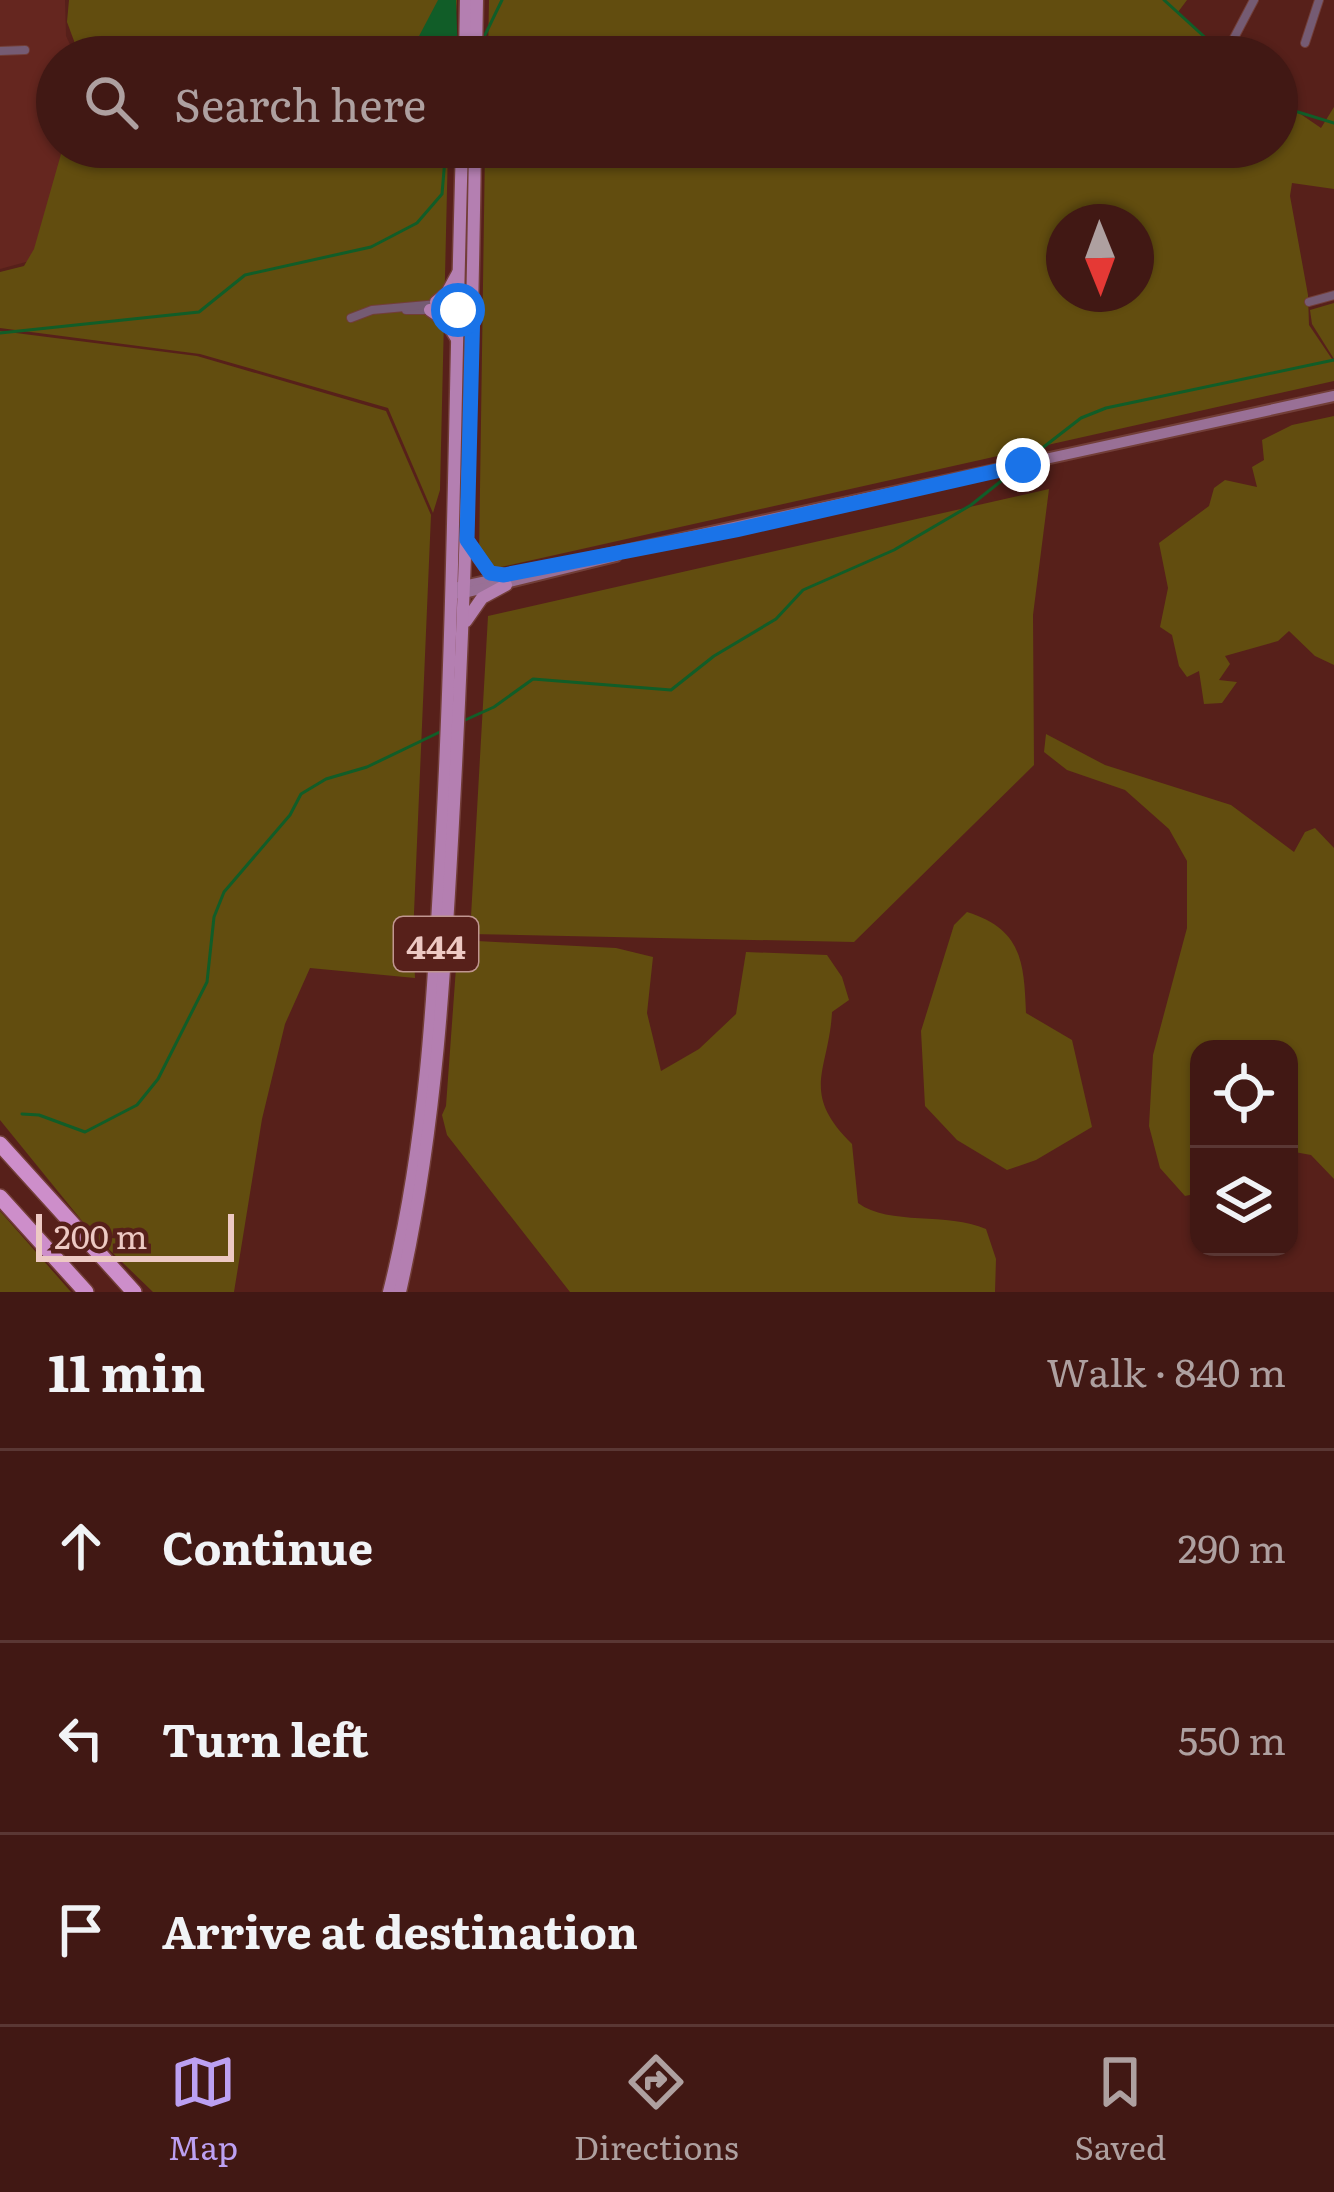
<!DOCTYPE html>
<html lang="en">
<head>
<meta charset="utf-8">
<style>
  :root { --surface:#411814; --page:#48211d; --text:#f1f3f6; --muted:#aea0a0; --line:#5a3734; --accent:#bca0f2 }
  body { margin:0; font-family:Literata,serif; background:var(--page); color:var(--text) }
  .controls { position:absolute; right:36px; bottom:36px; display:grid; overflow:hidden; border-radius:24px; box-shadow:0 3px 9px #0004 }
  .controls button { width:108px; height:108px; display:grid; place-items:center; padding:0; border:0; border-bottom:3px solid var(--line); background:var(--surface); color:var(--text); font:60px sans-serif }
  .compass { position:absolute; left:1046px; top:204px; width:108px; height:108px; border-radius:50%; background:var(--surface); box-shadow:0 3px 9px #0004; rotate:179deg }
  .scale { position:absolute; left:36px; bottom:30px; width:198px; box-sizing:border-box; padding-left:12px; border:6px solid #edc9c3; border-top:0; font-size:33px; line-height:42px; white-space:nowrap; color:#edc9c3; -webkit-text-stroke:9px #57201a; paint-order:stroke }
  .stop { position:absolute; width:36px; height:36px; margin:-27px; border:9px solid #1a73e8; border-radius:50%; background:#fff }
  .stop.end { background:#1a73e8; border-color:#fff; box-shadow:0 3px 12px #0008 }
  .list { margin:0; padding:0; list-style:none }
  h2 { display:flex; justify-content:space-between; align-items:center; height:156px; margin:0; padding:0 48px; font-size:51px }
  h2 small { font-size:39px; font-weight:400; color:var(--muted) }
  .list li { display:grid; grid-template-columns:78px 1fr auto; gap:36px; align-items:center; box-sizing:border-box; height:192px; padding:0 48px; border-top:3px solid var(--line) }
  .list b { display:block; font-size:45px; white-space:nowrap }
  .list em { font-size:39px; font-style:normal; color:var(--muted) }
  .icon { flex:none; width:66px; height:66px; fill:none; stroke:currentColor; stroke-width:2; stroke-linecap:round; stroke-linejoin:round }
  .map { position:relative; flex:none; width:1334px; height:1292px; overflow:hidden }
  .search { position:absolute; background:var(--surface); box-shadow:0 3px 9px #0004; left:36px; right:36px; top:36px; height:132px; display:flex; align-items:center; gap:30px; box-sizing:border-box; padding:0 42px; border-radius:66px; color:var(--muted); font-size:45px }
  .sheet { height:732px; background:var(--surface) }
  nav { display:flex; justify-content:space-around; align-items:center; box-sizing:border-box; height:168px; border-top:3px solid var(--line); background:var(--surface); font-size:33px; color:var(--muted) }
  nav a { display:grid; justify-items:center; gap:6px }
  nav .on { color:var(--accent) }
  .map>svg:first-child { display:block }
</style>
</head>
<body>
<div class="map">
<svg width="1334" height="1292" viewBox="0 0 1334 1292">
  <rect width="100%" height="100%" fill="#57201a"/>
  <polygon fill="#65261f" points="0,0 65,0 66,36 76,57 57,57 57,147 126,147 37,259 0,269"/>
  <g fill="#624d0f" fill-rule="evenodd">
    <polygon points="69,0 457,0 453,57 80,57 67,22"/>
    <polygon points="489,0 1187,0 1178,12 1227,57 488,57"/>
    <path d="M1277,98L1321,128L1334,107V189L1292,183L1290,196L1308,295L1309,325L1334,362V381L492,569L479,558L485,147H1277ZM1064,222H1136V294H1064Z"/>
    <polygon points="63,147 448,147 440,490 433,513 388,408 200,354 0,328 0,272 24,266 34,249"/>
    <polygon points="1334,303 1334,359 1312,324 1310,310"/>
    <polygon points="0,331 197,356 386,411 431,515 413,936 415,978 310,968 285,1024 262,1119 234,1292 153,1292 91,1232 0,1120"/>
    <polygon points="1334,416 1334,665 1315,656 1289,631 1278,641 1225,656 1230,664 1219,680 1237,682 1222,703 1204,704 1199,671 1187,677 1179,666 1172,635 1160,627 1168,588 1159,543 1209,506 1214,488 1225,480 1257,487 1252,467 1264,460 1262,440 1292,425"/>
    <polygon points="1049,489 1033,615 1034,765 854,942 470,934 488,616"/>
    <polygon points="1046,734 1105,765 1231,805 1294,852 1305,832 1315,828 1334,848 1334,1179 1311,1155 1289,1151 1289,1049 1199,1049 1199,1193 1185,1196 1160,1168 1149,1126 1153,1055 1187,928 1187,861 1169,829 1125,790 1067,770 1044,752"/>
    <path d="M967,912C1022,929 1024,962 1026,1013L1072,1040L1092,1127L1036,1160L1007,1170L957,1140L925,1106L921,1031L954,925Z"/>
    <path d="M458,940L616,948L653,957L647,1013L661,1071L699,1049L736,1014L746,952L827,955L842,977L849,1000L832,1012C829,1071 799,1092 852,1144L858,1203C889,1226 948,1212 986,1229L996,1259L995,1292H570L447,1135L442,1115L446,1106Z"/>
    <polygon points="0,1211 71,1292 0,1292"/>
  </g>
  <polygon fill="#115d28" points="438,0 456,0 458,57 408,57"/>
  <g fill="none" stroke-linecap="round" stroke-linejoin="round">
    <g stroke="#115d28" stroke-width="3">
      <polyline points="1164,0 1221,52"/>
      <polyline points="483,39 502,0"/>
      <polyline points="1277,101 1285,108 1334,123"/>
      <polyline points="0,333 199,312 245,275 371,247 417,223 442,194 446,147"/>
      <polyline points="1032,456 1081,418 1106,408 1334,360"/>
      <polyline points="463,721 494,707 533,679 671,690 714,656 776,619 803,590 894,550 971,505 1015,470"/>
      <polyline points="22,1114 39,1115 85,1132 137,1105 158,1079 207,982 214,917 224,892 290,815 301,794 326,779 367,767 444,730"/>
    </g>
    <defs>
      <g id="street">
        <polyline points="1305,43 1319,0"/>
        <polyline points="0,51 25,50"/>
        <polyline points="1224,57 1254,0"/>
        <polyline points="1309,302 1334,295"/>
        <polyline points="406,310 458,310 473,306"/>
        <polyline points="351,318 372,310 460,302"/>
      </g>
      <g id="secondary">
        <polyline points="459,587 1334,396"/>
        <polyline points="460,594 616,556"/>
      </g>
      <g id="primary">
        <polyline points="465,57 466,0"/>
        <polyline points="476,57 477,0"/>
        <polyline points="436,302 447,293 458,273"/>
        <polyline points="430,310 446,321 457,339"/>
        <polyline points="468,542 490,573 504,575"/>
        <polyline points="466,621 482,598 506,585"/>
        <path d="M389,1292C427,1141 434,986 442,831C454,603 455,375 462,147"/>
        <path d="M400,1292C438,1125 446,956 455,785C466,573 472,360 475,147"/>
      </g>
      <g id="highway">
        <polyline points="0,1144 134,1292"/>
        <polyline points="0,1197 86,1292"/>
      </g>
    </defs>
    <use href="#street" stroke="#723e38" stroke-width="10"/>
    <use href="#secondary" stroke="#723e38" stroke-width="14"/>
    <use href="#primary" stroke="#723e38" stroke-width="15"/>
    <use href="#highway" stroke="#723e38" stroke-width="18"/>
    <use href="#street" stroke="#755b73" stroke-width="8"/>
    <use href="#secondary" stroke="#997096" stroke-width="10"/>
    <use href="#primary" stroke="#b47fb1" stroke-width="12"/>
    <use href="#highway" stroke="#cd8eca" stroke-width="15"/>
  </g>
  <g fill="none" stroke-linecap="round" stroke-linejoin="round">
    <polyline stroke="#1a73e8" stroke-width="15" points="458,310 473,306 467,540 490,573 504,575 736,530 1023,465"/>
  </g>
  <g text-anchor="middle" dominant-baseline="central" stroke-width="12" stroke-linejoin="round" paint-order="stroke">
    <rect fill="#57201a" stroke="#c09690" stroke-width="3" x="394" y="917" width="84" height="54" rx="9"/>
    <g font-size="33" font-weight="bold" fill="#edc9c3">
      <text x="436" y="944">444</text>
    </g>
  </g>
</svg>
<div class="controls">
<button><svg class="icon" aria-label="locate" viewBox="0 0 24 24"><circle cx="12" cy="12" r="6"/><path d="M12 2v4M12 18v4M2 12h4M18 12h4"/></svg></button>
<button><svg class="icon" aria-label="layers" viewBox="0 0 24 24"><path d="M12 4l9 5-9 5-9-5zM3 14l9 5 9-5"/></svg></button>
</div>
<svg class="compass" viewBox="-18 -18 36 36"><path d="M0-13l5 13h-10z" fill="#e53935"/><path d="M0 13l5-13h-10z" fill="#aea0a0"/></svg>
<div class="scale">200 m</div>
<div class="stop" style="left:458px;top:310px"></div>
<div class="stop end" style="left:1023px;top:465px"></div>
<div class="search"><svg class="icon" aria-label="search" viewBox="0 0 24 24"><circle cx="10" cy="10" r="6"/><path d="M15 15l6 6"/></svg>Search here</div>
</div>
<section class="sheet">
<h2>11 min<small>Walk · 840 m</small></h2>
<ul class="list">
<li><svg class="icon" aria-label="ahead" viewBox="0 0 24 24"><path d="M12 20V5M6 11l6-6 6 6"/></svg><div><b>Continue</b></div><em>290 m</em></li>
<li><svg class="icon" aria-label="left" viewBox="0 0 24 24"><path d="M17 20v-9H6M10 6l-5 5 5 5"/></svg><div><b>Turn left</b></div><em>550 m</em></li>
<li><svg class="icon" aria-label="arrive" viewBox="0 0 24 24"><path d="M6 21V4h12l-3 4 3 4H6"/></svg><div><b>Arrive at destination</b></div></li>
</ul>
</section>
<nav>
<a class="on"><svg class="icon" aria-label="map" viewBox="0 0 24 24"><path d="M3 6l6-2 6 2 6-2v14l-6 2-6-2-6 2zM9 4v14M15 6v14"/></svg>Map</a>
<a><svg class="icon" aria-label="directions" viewBox="0 0 24 24"><path d="M12 3l9 9-9 9-9-9zM9 14v-3h6M13 9l2 2-2 2"/></svg>Directions</a>
<a><svg class="icon" aria-label="saved" viewBox="0 0 24 24"><path d="M7 4h10v16l-5-4-5 4z"/></svg>Saved</a>
</nav>
</body>
</html>
